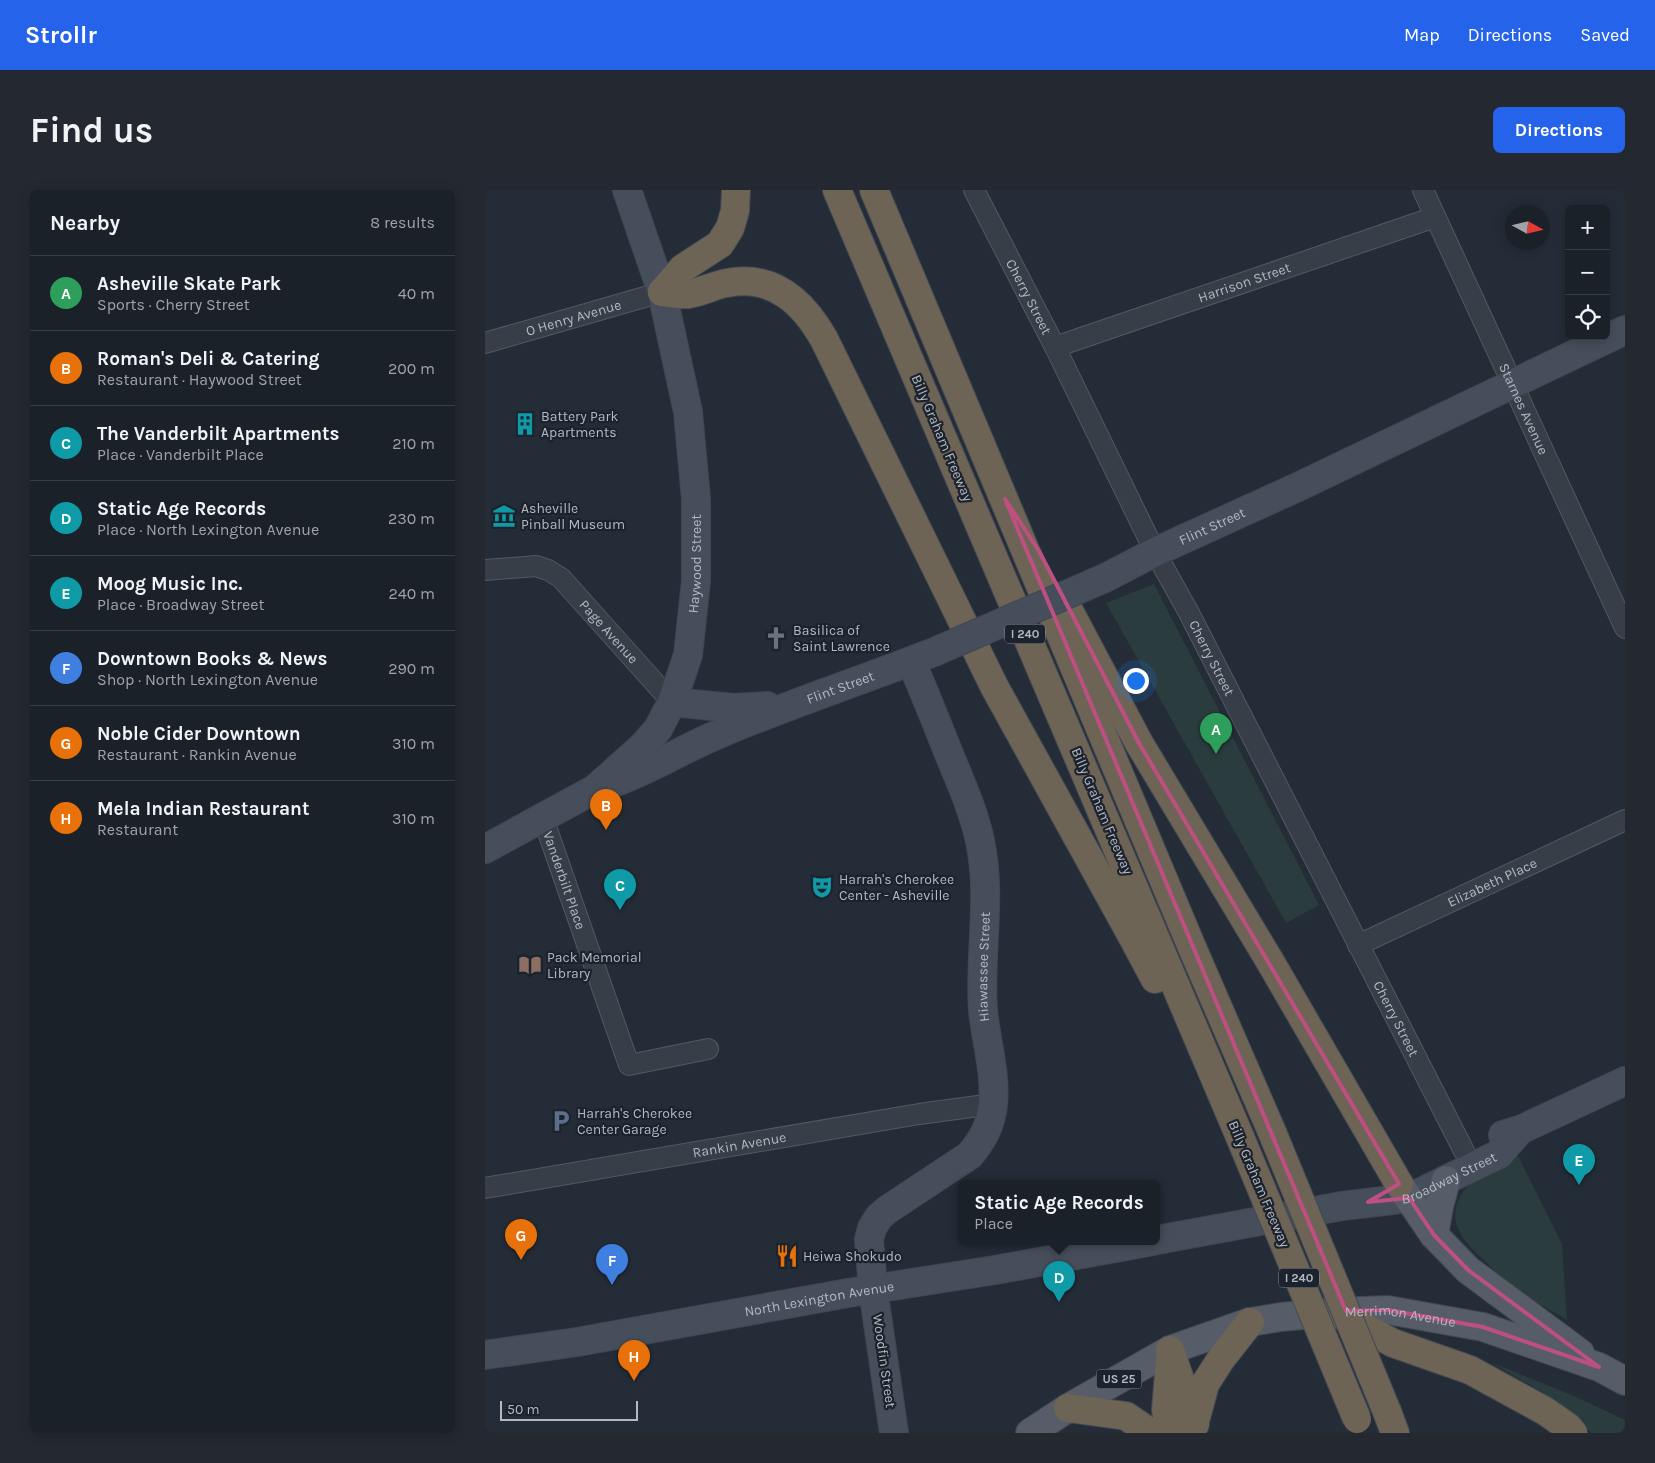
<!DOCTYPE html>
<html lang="en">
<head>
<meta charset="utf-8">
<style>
  :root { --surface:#1b2129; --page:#242931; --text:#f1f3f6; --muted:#a0a3a8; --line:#393e46; --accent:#2563eb }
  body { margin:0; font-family:Karla,sans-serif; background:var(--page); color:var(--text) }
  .controls { position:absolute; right:15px; top:15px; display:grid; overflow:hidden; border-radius:8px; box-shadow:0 2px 12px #0003 }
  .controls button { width:45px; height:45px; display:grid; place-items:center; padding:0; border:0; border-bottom:1px solid var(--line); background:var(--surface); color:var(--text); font:25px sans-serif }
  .compass { position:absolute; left:1020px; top:15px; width:45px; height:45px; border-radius:50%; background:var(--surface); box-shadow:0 2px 12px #0003; rotate:98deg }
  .scale { position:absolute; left:15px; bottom:12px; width:138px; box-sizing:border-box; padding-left:5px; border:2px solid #b3b9c4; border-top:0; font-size:14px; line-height:18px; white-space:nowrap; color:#b3b9c4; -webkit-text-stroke:4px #1d232d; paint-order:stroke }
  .you { position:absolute; left:650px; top:490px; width:18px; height:18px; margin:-12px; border:4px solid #fff; border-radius:50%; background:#1a73e8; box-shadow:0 0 0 8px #1a73e833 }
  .badge { display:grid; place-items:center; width:32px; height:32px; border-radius:50%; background:var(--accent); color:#fff; font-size:16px; font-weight:700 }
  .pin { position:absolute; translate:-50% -41px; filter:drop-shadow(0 1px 2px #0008) }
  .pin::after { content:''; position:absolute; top:26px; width:18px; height:15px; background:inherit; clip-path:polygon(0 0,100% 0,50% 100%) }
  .popup { position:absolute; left:473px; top:990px; width:202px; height:65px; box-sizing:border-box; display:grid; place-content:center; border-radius:8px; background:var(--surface); filter:drop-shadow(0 1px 4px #0005); font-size:16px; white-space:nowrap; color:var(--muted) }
  .popup b { font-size:19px; color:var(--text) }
  .popup::after { content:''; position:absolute; left:50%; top:100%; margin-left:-10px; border:10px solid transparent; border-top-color:var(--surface) }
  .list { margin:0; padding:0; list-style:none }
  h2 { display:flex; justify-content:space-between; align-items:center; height:65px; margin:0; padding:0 20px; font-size:21px }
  h2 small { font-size:16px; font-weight:400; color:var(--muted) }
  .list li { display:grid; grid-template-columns:32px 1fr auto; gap:15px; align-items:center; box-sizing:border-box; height:75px; padding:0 20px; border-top:1px solid var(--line) }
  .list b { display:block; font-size:19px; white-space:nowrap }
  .list p { margin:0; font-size:16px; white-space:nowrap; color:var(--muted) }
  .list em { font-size:16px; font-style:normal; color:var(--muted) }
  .icon { flex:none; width:28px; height:28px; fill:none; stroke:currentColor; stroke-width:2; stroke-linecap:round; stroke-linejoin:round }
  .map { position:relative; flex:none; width:1140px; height:1243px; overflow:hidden; border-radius:8px }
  header { display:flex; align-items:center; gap:30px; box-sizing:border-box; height:70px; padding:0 25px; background:var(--accent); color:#fff }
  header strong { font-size:24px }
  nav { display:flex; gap:28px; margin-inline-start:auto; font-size:18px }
  .intro { display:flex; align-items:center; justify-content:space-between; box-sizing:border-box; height:120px; padding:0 30px }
  h1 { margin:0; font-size:35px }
  .button { padding:12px 22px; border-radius:8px; background:var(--accent); color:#fff; font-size:18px; font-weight:700 }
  main { display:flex; gap:30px; padding:0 30px }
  aside { flex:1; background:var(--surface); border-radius:8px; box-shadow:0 2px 12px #0003 }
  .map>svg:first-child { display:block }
</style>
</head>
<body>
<header>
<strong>Strollr</strong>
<nav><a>Map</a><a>Directions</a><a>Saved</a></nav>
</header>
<div class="intro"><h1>Find us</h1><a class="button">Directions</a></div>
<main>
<aside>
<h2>Nearby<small>8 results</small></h2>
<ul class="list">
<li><span class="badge" style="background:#2e9e5b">A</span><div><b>Asheville Skate Park</b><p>Sports · Cherry Street</p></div><em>40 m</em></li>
<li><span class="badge" style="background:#e8710a">B</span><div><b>Roman's Deli &amp; Catering</b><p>Restaurant · Haywood Street</p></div><em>200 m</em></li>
<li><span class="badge" style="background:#0f9aa8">C</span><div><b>The Vanderbilt Apartments</b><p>Place · Vanderbilt Place</p></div><em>210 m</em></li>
<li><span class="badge" style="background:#0f9aa8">D</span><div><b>Static Age Records</b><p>Place · North Lexington Avenue</p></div><em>230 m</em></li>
<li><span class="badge" style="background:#0f9aa8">E</span><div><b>Moog Music Inc.</b><p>Place · Broadway Street</p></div><em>240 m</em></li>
<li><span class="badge" style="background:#3f7fe0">F</span><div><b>Downtown Books &amp; News</b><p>Shop · North Lexington Avenue</p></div><em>290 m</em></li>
<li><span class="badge" style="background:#e8710a">G</span><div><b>Noble Cider Downtown</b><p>Restaurant · Rankin Avenue</p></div><em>310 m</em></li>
<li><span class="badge" style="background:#e8710a">H</span><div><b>Mela Indian Restaurant</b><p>Restaurant</p></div><em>310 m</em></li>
</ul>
</aside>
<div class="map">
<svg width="1140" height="1243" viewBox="0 0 1140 1243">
  <rect width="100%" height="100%" fill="#242c37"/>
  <g fill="#2a3c3d">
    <polygon points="669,394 834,715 801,733 621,413"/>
    <path d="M1033,966L1077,1054L1082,1130C1063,1118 1041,1108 1024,1094C1015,1087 1007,1078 999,1070C980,1053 960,1031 976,1005C988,986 1014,976 1033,966Z"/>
    <polygon points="1005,1172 1089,1206 1140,1230 1140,1243 1106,1243 1090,1224 1057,1202"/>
  </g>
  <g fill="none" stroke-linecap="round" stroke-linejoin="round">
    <defs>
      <g id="street">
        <path id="s1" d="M489,0L570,157L670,362L704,423L979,961"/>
        <path id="s2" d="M938,0L1140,438"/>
        <path id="s3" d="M0,153L177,102"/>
        <path id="s4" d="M570,157L950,27"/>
        <path id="s5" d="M0,380L51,376L63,380L76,388L187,512"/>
        <path id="s6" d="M58,628L144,875L223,859"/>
        <path id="s7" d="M873,755L1140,630"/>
        <path id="s8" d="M0,998L434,924L508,914"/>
      </g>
      <g id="secondary">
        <path id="s9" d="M620,388L670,362L815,296L1140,140"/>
        <polyline points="187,512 248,518 282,516"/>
        <path id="s10" d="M125,594C164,581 199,558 236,543C305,514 375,491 444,464"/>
        <path id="s11" d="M0,659L110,599L157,557L173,539L187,512L203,465L211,391V309L203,222L177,102L142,0"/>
        <polyline points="1018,945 1035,940 1140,891"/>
        <path id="s12" d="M672,1050L857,1016L924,1008L1014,964L1035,940"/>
        <path id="s13" d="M0,1165L92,1152L363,1103L510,1080L668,1051"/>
        <path id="s14" d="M409,1243L388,1099L384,1050L387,1038L394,1027L402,1020L485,965C498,949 506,935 508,914C511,882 501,852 498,820C494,764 507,707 495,651C489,623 477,595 466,569C453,536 440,504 426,471"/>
      </g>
      <g id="primary">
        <polyline points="914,994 949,1045 983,1080 1095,1163"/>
        <polyline points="949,1045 954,1017 961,990"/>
        <path id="s15" d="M545,1243L583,1218L685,1160L765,1132L796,1127L849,1122L903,1120L998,1137L1114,1177L1140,1191"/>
      </g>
      <g id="highway">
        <path d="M352,0C486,316 622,631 755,947"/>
        <polyline points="389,0 706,755 787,942"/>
        <path d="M177,102C186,103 196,105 204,104C217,102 229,95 242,93C288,84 318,112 339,149L509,496L647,746L670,789"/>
        <polyline points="177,102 198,78 235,54 245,38 250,21 251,0"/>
        <polyline points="582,417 654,553 786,773 914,994"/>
        <polyline points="851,1122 908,1153 985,1180 1060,1221 1083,1237 1088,1243"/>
        <polyline points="685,1160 710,1234"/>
        <polyline points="685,1171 681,1220 685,1243"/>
        <polyline points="583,1218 641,1226 666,1243"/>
        <polyline points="903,1224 910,1243"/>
        <polyline points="710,1231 720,1194 736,1169 765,1132"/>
      </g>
    </defs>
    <use href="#street" stroke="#535963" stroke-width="22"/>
    <use href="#secondary" stroke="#414751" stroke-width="30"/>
    <use href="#primary" stroke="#414751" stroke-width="30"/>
    <use href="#highway" stroke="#434953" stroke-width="30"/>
    <use href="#street" stroke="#383e48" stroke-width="20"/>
    <use href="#secondary" stroke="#464e5b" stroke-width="28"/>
    <use href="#primary" stroke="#565d68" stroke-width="28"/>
    <use href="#highway" stroke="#6d6456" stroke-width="28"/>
    <defs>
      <polyline id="secondary-bridge" points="447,463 620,388"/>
      <g id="highway-bridge">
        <polyline points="787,942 903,1224"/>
        <polyline points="755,947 872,1229"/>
      </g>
    </defs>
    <use href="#secondary-bridge" stroke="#414751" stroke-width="30" stroke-linecap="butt"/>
    <use href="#highway-bridge" stroke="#434953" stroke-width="30" stroke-linecap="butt"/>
    <use href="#secondary-bridge" stroke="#464e5b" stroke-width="28"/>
    <use href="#highway-bridge" stroke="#6d6456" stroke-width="28"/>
  </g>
  <path fill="none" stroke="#bd5080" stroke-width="4" stroke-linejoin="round" d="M520,309L554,361L654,553L914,994L883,1012L924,1008L949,1045L983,1080L1114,1177L998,1137L903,1120L861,1121Z"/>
  <defs>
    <symbol id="building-bare" viewBox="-9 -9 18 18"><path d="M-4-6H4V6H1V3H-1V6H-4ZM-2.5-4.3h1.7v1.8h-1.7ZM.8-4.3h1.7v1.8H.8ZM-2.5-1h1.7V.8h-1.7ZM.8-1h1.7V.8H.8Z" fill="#0f9aa8" stroke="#1d232d" stroke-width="2.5" paint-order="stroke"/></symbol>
    <symbol id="museum-bare" viewBox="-9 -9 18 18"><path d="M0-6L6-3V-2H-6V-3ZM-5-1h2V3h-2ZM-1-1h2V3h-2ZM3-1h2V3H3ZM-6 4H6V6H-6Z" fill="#0f9aa8" stroke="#1d232d" stroke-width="2.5" paint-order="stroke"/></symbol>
    <symbol id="church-bare" viewBox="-9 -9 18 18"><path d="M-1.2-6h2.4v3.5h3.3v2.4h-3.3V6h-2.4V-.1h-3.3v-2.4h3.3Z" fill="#6b7280" stroke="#1d232d" stroke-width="2.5" paint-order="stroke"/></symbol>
    <symbol id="theatre-bare" viewBox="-9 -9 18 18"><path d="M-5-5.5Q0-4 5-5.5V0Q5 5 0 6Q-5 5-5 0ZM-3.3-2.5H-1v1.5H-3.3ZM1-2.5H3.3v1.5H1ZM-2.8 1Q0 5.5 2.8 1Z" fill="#0f9aa8" stroke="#1d232d" stroke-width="2.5" paint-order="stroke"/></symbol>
    <symbol id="library-bare" viewBox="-9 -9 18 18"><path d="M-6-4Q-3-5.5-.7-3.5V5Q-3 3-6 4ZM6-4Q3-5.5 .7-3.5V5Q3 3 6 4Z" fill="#8d6e63" stroke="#1d232d" stroke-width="2.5" paint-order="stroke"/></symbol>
    <symbol id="parking-bare" viewBox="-9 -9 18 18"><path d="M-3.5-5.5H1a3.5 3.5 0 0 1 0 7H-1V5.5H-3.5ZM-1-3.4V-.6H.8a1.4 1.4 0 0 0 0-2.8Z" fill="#5c6f8a" stroke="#1d232d" stroke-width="2.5" paint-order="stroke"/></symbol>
    <symbol id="restaurant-bare" viewBox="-9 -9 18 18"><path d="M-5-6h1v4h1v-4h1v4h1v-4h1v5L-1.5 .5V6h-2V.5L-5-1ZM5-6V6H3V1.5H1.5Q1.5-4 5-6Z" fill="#e8710a" stroke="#1d232d" stroke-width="2.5" paint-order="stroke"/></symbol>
  </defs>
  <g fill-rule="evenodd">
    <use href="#building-bare" x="24" y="218" width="32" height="32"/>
    <use href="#museum-bare" x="3" y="310" width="32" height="32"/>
    <use href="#church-bare" x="275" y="432" width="32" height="32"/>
    <use href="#theatre-bare" x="321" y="681" width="32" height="32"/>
    <use href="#library-bare" x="29" y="759" width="32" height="32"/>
    <use href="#parking-bare" x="60" y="915" width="32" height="32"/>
    <use href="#restaurant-bare" x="286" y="1050" width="32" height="32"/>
  </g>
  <g text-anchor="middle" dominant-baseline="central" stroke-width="4.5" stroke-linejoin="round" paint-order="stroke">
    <g fill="#1d232d" stroke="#868c97" stroke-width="1">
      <rect x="520" y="434.5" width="40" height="19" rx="4"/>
      <rect x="794" y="1078.5" width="40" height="19" rx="4"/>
      <rect x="611.5" y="1179.5" width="45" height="19" rx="4"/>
    </g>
    <g font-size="12" font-weight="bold" fill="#b3b9c4">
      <text x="540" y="444">I 240</text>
      <text x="814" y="1088">I 240</text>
      <text x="634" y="1189">US 25</text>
    </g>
    <g font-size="14" fill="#b3b9c4" stroke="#1d232d">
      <text stroke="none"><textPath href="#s4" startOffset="200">Harrison Street</textPath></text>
      <text stroke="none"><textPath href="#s1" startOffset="120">Cherry Street</textPath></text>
      <text stroke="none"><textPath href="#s3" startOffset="92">O Henry Avenue</textPath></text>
      <text stroke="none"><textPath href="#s2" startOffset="241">Starnes Avenue</textPath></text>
      <text transform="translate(457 248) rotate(67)">Billy Graham Freeway</text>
      <text stroke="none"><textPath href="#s9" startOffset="119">Flint Street</textPath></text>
      <text stroke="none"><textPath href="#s11" startOffset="384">Haywood Street</textPath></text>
      <text stroke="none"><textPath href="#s5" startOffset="151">Page Avenue</textPath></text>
      <text stroke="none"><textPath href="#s1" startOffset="525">Cherry Street</textPath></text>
      <text stroke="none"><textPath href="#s10" startOffset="250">Flint Street</textPath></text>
      <text transform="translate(617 621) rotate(67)">Billy Graham Freeway</text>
      <text stroke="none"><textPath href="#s6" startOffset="66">Vanderbilt Place</textPath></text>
      <text stroke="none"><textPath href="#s7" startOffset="148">Elizabeth Place</textPath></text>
      <text stroke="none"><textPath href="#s14" startOffset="525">Hiawassee Street</textPath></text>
      <text stroke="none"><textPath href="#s1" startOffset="930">Cherry Street</textPath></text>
      <text stroke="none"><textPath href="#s8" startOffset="258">Rankin Avenue</textPath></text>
      <text stroke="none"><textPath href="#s12" startOffset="300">Broadway Street</textPath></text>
      <text transform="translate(774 994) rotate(67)">Billy Graham Freeway</text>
      <text stroke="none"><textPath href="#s13" startOffset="339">North Lexington Avenue</textPath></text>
      <text stroke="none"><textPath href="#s15" startOffset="399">Merrimon Avenue</textPath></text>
      <text transform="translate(399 1171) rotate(82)">Woodfin Street</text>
    </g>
    <g font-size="14" fill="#b3b9c4" stroke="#1d232d" text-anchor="start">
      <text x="56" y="226">Battery Park<tspan x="56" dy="16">Apartments</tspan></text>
      <text x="36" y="318">Asheville<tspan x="36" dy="16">Pinball Museum</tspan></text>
      <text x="308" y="440">Basilica of<tspan x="308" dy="16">Saint Lawrence</tspan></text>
      <text x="354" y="689">Harrah's Cherokee<tspan x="354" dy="16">Center - Asheville</tspan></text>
      <text x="62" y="767">Pack Memorial<tspan x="62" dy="16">Library</tspan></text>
      <text x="92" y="923">Harrah's Cherokee<tspan x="92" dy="16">Center Garage</tspan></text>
      <text x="318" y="1066">Heiwa Shokudo</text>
    </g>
  </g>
</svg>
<div class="controls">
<button>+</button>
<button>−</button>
<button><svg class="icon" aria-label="locate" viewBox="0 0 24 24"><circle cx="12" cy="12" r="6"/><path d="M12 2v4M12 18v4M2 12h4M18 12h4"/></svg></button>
</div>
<svg class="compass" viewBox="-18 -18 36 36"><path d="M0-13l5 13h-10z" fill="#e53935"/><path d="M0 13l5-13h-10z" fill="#a0a3a8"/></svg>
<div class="scale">50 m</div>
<div class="you"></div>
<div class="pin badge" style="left:731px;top:564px;background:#2e9e5b">A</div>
<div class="pin badge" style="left:121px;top:640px;background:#e8710a">B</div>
<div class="pin badge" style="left:135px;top:720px;background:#0f9aa8">C</div>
<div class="pin badge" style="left:574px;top:1112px;background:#0f9aa8">D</div>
<div class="popup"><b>Static Age Records</b>Place</div>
<div class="pin badge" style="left:1094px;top:995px;background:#0f9aa8">E</div>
<div class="pin badge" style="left:127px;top:1095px;background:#3f7fe0">F</div>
<div class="pin badge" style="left:36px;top:1070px;background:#e8710a">G</div>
<div class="pin badge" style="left:149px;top:1191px;background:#e8710a">H</div>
</div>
</main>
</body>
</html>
